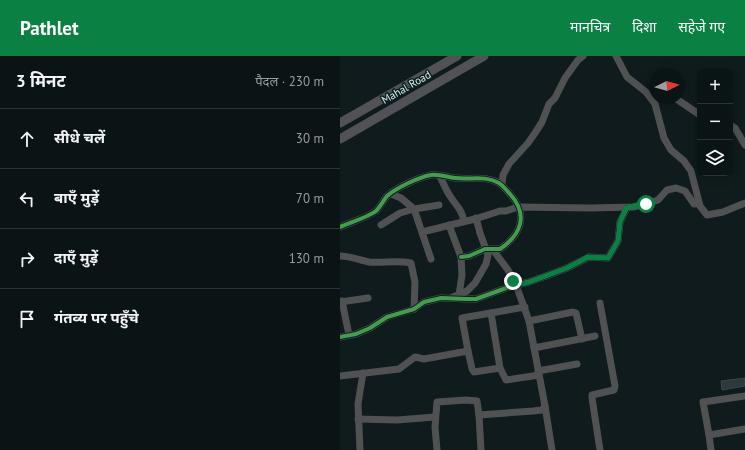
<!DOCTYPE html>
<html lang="hi">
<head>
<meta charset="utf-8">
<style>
  :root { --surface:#0b1415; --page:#141d1e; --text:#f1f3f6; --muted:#9a9ea0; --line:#2b3334; --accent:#0b8043 }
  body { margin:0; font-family:"PT Sans","Noto Sans Devanagari",sans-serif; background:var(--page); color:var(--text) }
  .controls { position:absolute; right:12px; top:12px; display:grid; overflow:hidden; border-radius:8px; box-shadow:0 2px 10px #0003 }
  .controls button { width:36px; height:36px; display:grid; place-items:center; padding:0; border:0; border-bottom:1px solid var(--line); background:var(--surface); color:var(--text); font:20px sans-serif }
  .compass { position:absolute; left:309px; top:12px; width:36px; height:36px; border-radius:50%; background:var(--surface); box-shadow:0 2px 10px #0003; rotate:85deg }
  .stop { position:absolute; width:12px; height:12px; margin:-9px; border:3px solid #0b8043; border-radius:50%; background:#fff }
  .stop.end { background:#0b8043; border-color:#fff; box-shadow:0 1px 4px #0008 }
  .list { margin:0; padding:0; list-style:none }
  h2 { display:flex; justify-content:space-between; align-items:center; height:52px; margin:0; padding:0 16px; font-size:17px }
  h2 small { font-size:13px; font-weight:400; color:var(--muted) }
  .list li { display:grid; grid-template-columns:26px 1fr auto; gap:12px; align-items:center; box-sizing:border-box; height:60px; padding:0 16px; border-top:1px solid var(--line) }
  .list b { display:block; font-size:15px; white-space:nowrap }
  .list em { font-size:13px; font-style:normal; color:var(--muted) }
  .icon { flex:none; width:22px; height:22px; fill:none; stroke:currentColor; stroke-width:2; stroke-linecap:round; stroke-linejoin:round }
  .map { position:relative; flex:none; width:405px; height:394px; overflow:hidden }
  header { display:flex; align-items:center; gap:24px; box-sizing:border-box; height:56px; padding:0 20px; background:var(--accent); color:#fff }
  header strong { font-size:19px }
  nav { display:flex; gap:22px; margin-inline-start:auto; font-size:14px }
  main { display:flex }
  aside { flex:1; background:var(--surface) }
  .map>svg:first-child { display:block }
</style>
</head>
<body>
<header>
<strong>Pathlet</strong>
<nav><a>मानचित्र</a><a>दिशा</a><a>सहेजे गए</a></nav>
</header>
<main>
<aside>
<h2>3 मिनट<small>पैदल · 230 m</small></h2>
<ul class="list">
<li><svg class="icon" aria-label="ahead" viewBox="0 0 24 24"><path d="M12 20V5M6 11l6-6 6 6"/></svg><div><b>सीधे चलें</b></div><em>30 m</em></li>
<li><svg class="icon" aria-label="left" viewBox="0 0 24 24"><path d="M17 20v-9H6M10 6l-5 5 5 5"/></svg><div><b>बाएँ मुड़ें</b></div><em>70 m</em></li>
<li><svg class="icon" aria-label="right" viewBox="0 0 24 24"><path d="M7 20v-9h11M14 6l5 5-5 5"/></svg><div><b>दाएँ मुड़ें</b></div><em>130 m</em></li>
<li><svg class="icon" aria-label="arrive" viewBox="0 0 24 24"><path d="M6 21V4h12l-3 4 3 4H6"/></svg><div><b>गंतव्य पर पहुँचे</b></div></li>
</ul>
</aside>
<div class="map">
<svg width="405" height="394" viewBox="0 0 405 394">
  <rect width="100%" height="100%" fill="#0f1b1c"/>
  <polygon fill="#2d393a" stroke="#3c4748" points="405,322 405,330 382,334 381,325"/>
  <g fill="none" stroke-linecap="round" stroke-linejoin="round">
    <g stroke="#505153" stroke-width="7">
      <polyline points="276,0 287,21 306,36 315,48 324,82 331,94 344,105 351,115 360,150 367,159 383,156 405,147"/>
      <polyline points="335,42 360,59"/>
      <polyline points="390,69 395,72 405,89"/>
      <path d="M100,120C103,127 106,134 110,140C117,151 121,152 124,165"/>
      <polyline points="162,129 163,119 169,108 188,87 195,77 202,66 209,48 215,42 225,22 238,4 243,0"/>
      <polyline points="51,138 61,142 74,153 99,149"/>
      <polyline points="41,169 60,157 74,153 91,203"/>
      <polyline points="109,169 121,201 122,219 119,239"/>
      <path d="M0,171C9,167 28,161 36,155C40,151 43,145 47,140C56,132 79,121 91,119C98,118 107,121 115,122C130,124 145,119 159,127C164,130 166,134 170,138C189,159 181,179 160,193H145L129,200L121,201"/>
      <polyline points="82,176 135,163 160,155 166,155 178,151 251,152 293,151 306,148 318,144 327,134 336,132 345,135 354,148 359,147"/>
      <polyline points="153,194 168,214 176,229 189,265 205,350 212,394"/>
      <path d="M0,200C10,200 19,204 29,206C43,207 57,204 71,207L75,226L74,253"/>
      <polyline points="113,241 127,235 135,227 146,208 148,199 140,177 136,162"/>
      <polyline points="2,245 8,274"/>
      <polyline points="0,246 28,242"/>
      <polyline points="260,247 275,330 274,334 252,339 252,342 260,394"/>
      <polyline points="151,257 160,312"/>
      <polyline points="189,265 233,256 236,257 242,283"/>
      <polyline points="0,281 16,278 30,272 47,261 74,253 84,246 101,242 127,243 136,243 169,231 189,226 206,220 227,212 249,201 268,202 278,185 280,166 287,152"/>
      <polyline points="194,292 255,280"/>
      <polyline points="128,295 122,262 185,251"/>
      <polyline points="198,315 237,308"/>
      <polyline points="0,320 59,313 75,301 84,303 128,295 132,313 134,316 160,312 166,324 199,319"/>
      <polyline points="139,359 193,355 202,354 205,350"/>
      <polyline points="18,363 57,364 95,361"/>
      <polyline points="369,379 363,346 405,340"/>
      <polyline points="20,394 18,348 23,317"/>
      <polyline points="97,394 95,371 97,346 126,344 137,345 139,359 141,394"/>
      <polyline points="371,394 369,379 405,373"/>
    </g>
    <g stroke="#505255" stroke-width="9">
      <polyline points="0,67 117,0"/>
      <polyline points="0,83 144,0"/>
    </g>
    <defs>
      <g id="cycleway">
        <path d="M0,171C9,167 28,161 36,155C40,151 43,145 47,140C56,132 79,121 91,119C98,118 107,121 115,122C130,124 145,119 159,127C164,130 166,134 170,138C189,159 181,179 160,193H145L129,200L121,201"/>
        <polyline points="0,281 16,278 30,272 47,261 74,253 84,246 101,242 127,243 136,243 169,231 189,226 206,220 227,212 249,201 268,202 278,185 280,166 287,152"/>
      </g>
    </defs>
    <use href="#cycleway" stroke="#092022" stroke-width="6"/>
    <use href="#cycleway" stroke="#469c4c" stroke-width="4"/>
  </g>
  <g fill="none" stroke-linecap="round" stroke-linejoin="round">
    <polyline stroke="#0b8043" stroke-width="5" points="173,225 176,229 189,226 227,212 248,201 268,202 278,185 280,166 286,152 306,148"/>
  </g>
  <g text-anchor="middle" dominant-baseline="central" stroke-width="3" stroke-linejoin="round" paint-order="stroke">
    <g font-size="11" fill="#e1eff0" stroke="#092022">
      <text transform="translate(66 31) rotate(-30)">Mahal Road</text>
    </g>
  </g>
</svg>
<div class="controls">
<button>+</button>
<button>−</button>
<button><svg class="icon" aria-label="layers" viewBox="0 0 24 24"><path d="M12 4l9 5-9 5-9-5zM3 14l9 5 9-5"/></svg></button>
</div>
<svg class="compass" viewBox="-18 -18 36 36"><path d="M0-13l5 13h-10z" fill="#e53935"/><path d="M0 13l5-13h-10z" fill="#9a9ea0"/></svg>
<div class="stop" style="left:306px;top:148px"></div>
<div class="stop end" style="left:173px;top:225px"></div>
</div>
</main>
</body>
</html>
